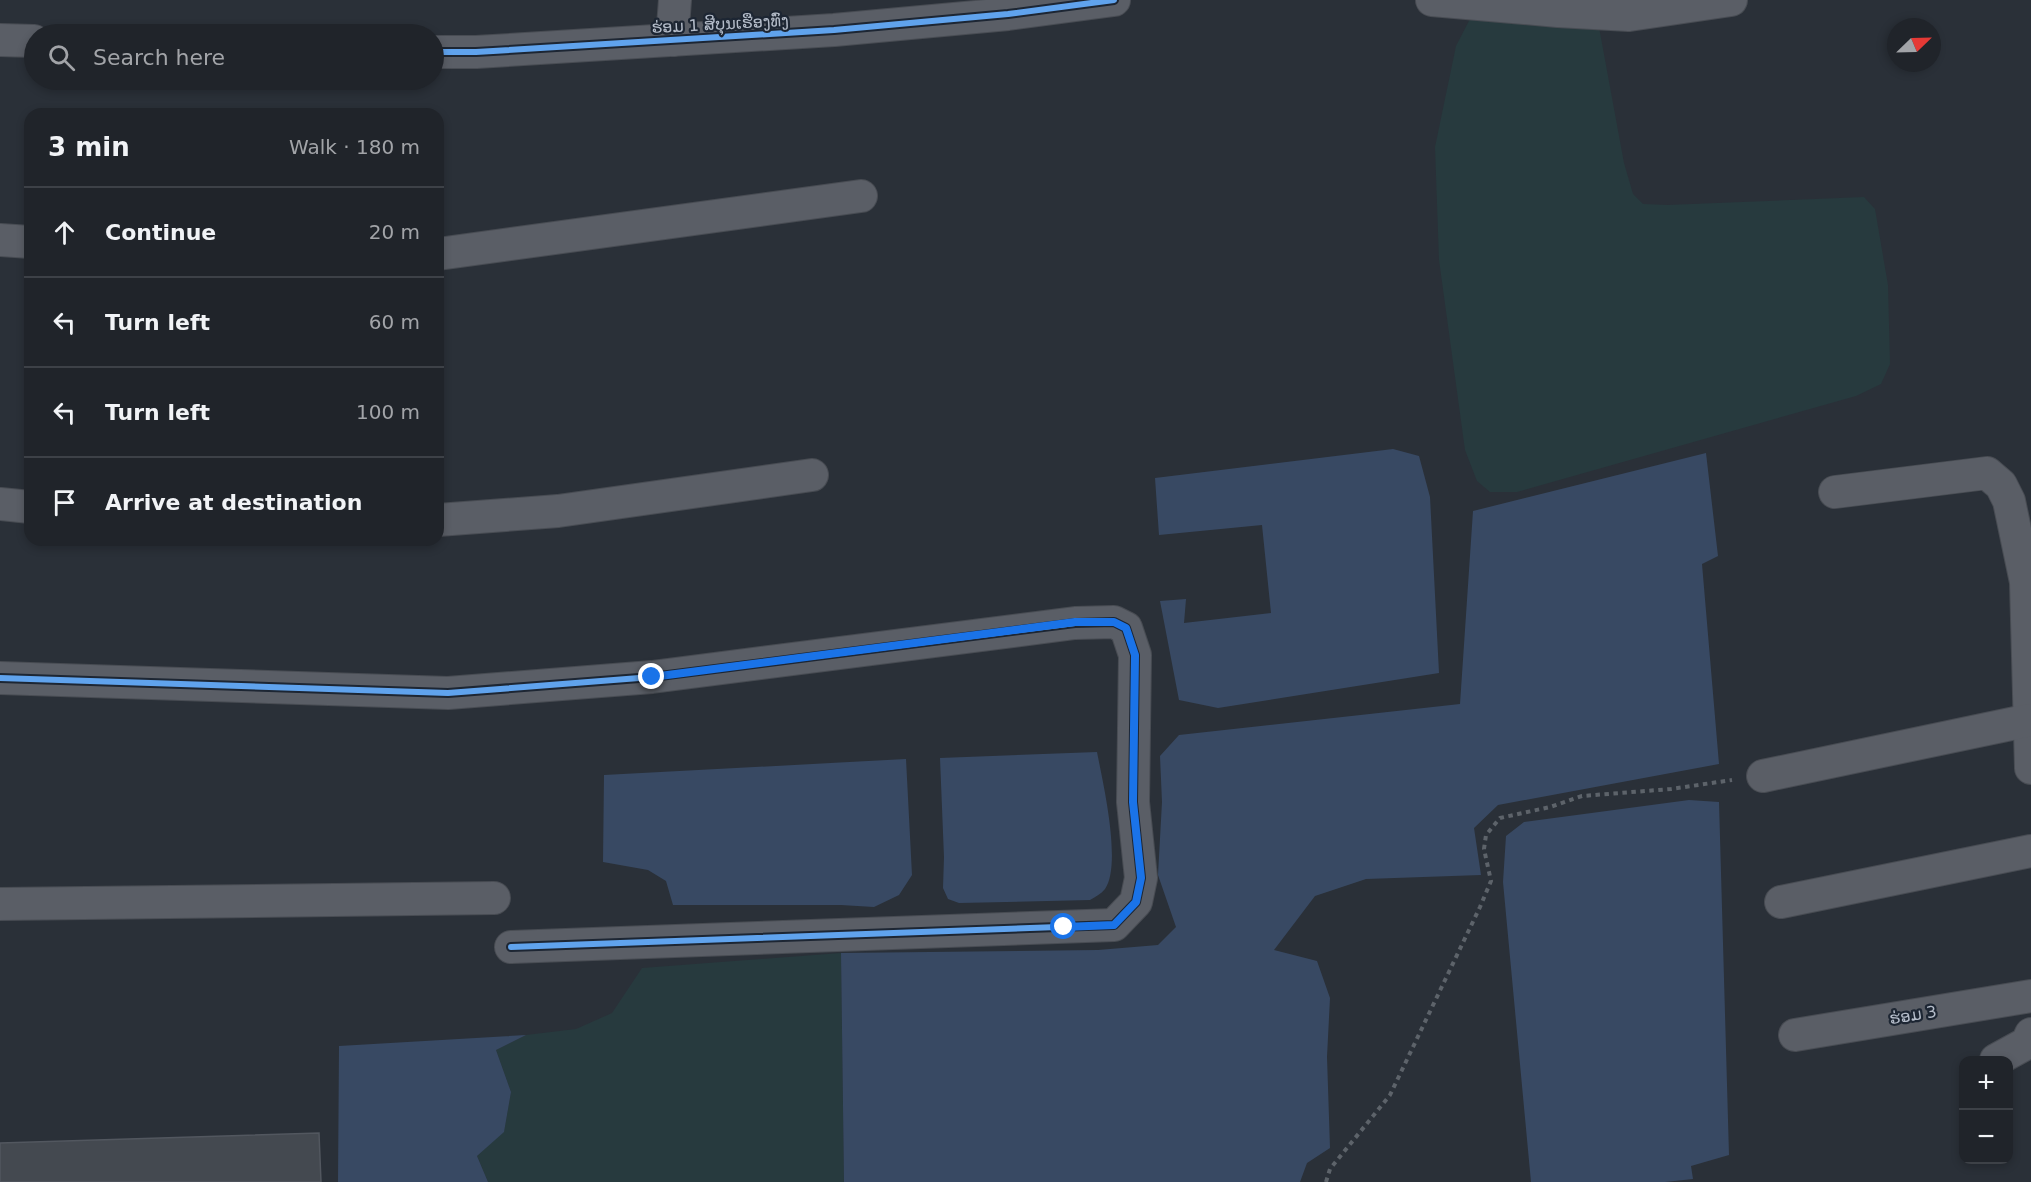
<!DOCTYPE html>
<html lang="en">
<head>
<meta charset="utf-8">
<style>
  :root { --surface:#20242a; --page:#2d3036; --text:#f1f3f6; --muted:#a2a4a8; --line:#3d4147 }
  body { margin:0; font-family:"DejaVu Sans","Noto Sans Lao",sans-serif; background:var(--page); color:var(--text) }
  .controls { position:absolute; right:18px; bottom:18px; display:grid; overflow:hidden; border-radius:12px; box-shadow:0 3px 9px #0003 }
  .controls button { width:54px; height:54px; display:grid; place-items:center; padding:0; border:0; border-bottom:2px solid var(--line); background:var(--surface); color:var(--text); font:30px sans-serif }
  .compass { position:absolute; left:1887px; top:18px; width:54px; height:54px; border-radius:50%; background:var(--surface); box-shadow:0 3px 9px #0003; rotate:67deg }
  .stop { position:absolute; width:18px; height:18px; margin:-14px; border:4px solid #1a73e8; border-radius:50%; background:#fff }
  .stop.end { background:#1a73e8; border-color:#fff; box-shadow:0 2px 6px #0008 }
  .list { margin:0; padding:0; list-style:none }
  h2 { display:flex; justify-content:space-between; align-items:center; height:78px; margin:0; padding:0 24px; font-size:26px }
  h2 small { font-size:20px; font-weight:400; color:var(--muted) }
  .list li { display:grid; grid-template-columns:39px 1fr auto; gap:18px; align-items:center; box-sizing:border-box; height:90px; padding:0 24px; border-top:2px solid var(--line) }
  .list b { display:block; font-size:22px; white-space:nowrap }
  .list em { font-size:20px; font-style:normal; color:var(--muted) }
  .icon { flex:none; width:33px; height:33px; fill:none; stroke:currentColor; stroke-width:2; stroke-linecap:round; stroke-linejoin:round }
  .map { position:relative; flex:none; width:2031px; height:1182px; overflow:hidden }
  .search { position:absolute; background:var(--surface); box-shadow:0 3px 9px #0003; left:24px; top:24px; width:420px; height:66px; display:flex; align-items:center; gap:15px; box-sizing:border-box; padding:0 21px; border-radius:33px; color:var(--muted); font-size:22px }
  .panel { position:absolute; background:var(--surface); box-shadow:0 3px 9px #0003; left:24px; top:108px; width:420px; height:438px; border-radius:18px }
  .map>svg:first-child { display:block }
</style>
</head>
<body>
<div class="map">
<svg width="2031" height="1182" viewBox="0 0 2031 1182">
  <rect width="100%" height="100%" fill="#2a3038"/>
  <g fill="#273a3e">
    <polygon points="1594,0 1624,163 1633,194 1643,204 1667,205 1864,197 1875,209 1888,285 1890,364 1881,384 1856,396 1517,492 1490,492 1477,481 1465,450 1439,260 1435,147 1456,46 1471,17"/>
    <polygon points="841,953 844,1182 488,1182 477,1156 504,1131 511,1092 496,1050 526,1035 576,1029 612,1013 642,968"/>
  </g>
  <g fill="#384963">
    <polygon points="1393,449 1419,456 1430,497 1439,673 1218,708 1179,700 1160,601 1186,599 1184,623 1271,613 1262,525 1159,535 1155,478"/>
    <polygon points="1706,453 1718,556 1702,564 1719,764 1498,805 1474,828 1481,875 1366,879 1315,896 1274,950 1317,961 1330,998 1327,1057 1330,1148 1307,1163 1300,1182 844,1182 841,953 1098,950 1158,945 1176,927 1158,875 1162,802 1160,756 1179,735 1460,704 1473,511"/>
    <path d="M1097,752C1103,783 1122,864 1105,889C1101,894 1095,897 1090,900L959,903L948,899L943,888L944,857L940,758Z"/>
    <polygon points="906,759 912,875 899,895 874,907 841,905 673,905 666,881 648,870 603,862 604,775"/>
    <polygon points="1689,800 1719,802 1729,1155 1691,1166 1693,1179 1665,1182 1531,1182 1503,882 1506,836 1524,822"/>
    <polygon points="526,1035 496,1050 511,1092 504,1132 477,1156 488,1182 338,1182 339,1046"/>
  </g>
  <polygon fill="#444950" stroke="#52575f" stroke-width="1.5" points="319,1133 321,1182 0,1182 0,1143"/>
  <g fill="none" stroke-linecap="round" stroke-linejoin="round">
    <defs>
      <g id="minor">
        <polyline points="1432,0 1558,11 1629,15 1731,0"/>
        <polyline points="0,40 34,41"/>
        <polyline points="672,40 675,0"/>
        <polyline points="434,52 476,52 834,30 1008,14 1114,0"/>
        <polyline points="0,240 30,242"/>
        <polyline points="438,254 861,196"/>
        <polyline points="1835,492 1987,473 2001,485 2009,501 2026,582 2031,768"/>
        <polyline points="0,504 30,507"/>
        <polyline points="438,520 558,511 812,475"/>
        <polyline points="0,678 448,693 652,677 1075,623 1114,622 1126,628 1135,655 1133,802 1141,878 1136,902 1114,925 511,947"/>
        <polyline points="1763,776 2030,720"/>
        <polyline points="1781,902 2031,851"/>
        <polyline points="0,904 494,898"/>
        <polyline points="1795,1035 2031,996"/>
        <polyline points="1996,1060 2027,1043 2031,1034"/>
      </g>
    </defs>
    <use href="#minor" stroke="#484c53" stroke-width="34"/>
    <polyline stroke="#5d636a" stroke-width="4" stroke-dasharray="4.5 4.5" stroke-linecap="butt" points="1326,1182 1330,1169 1390,1095 1480,907 1491,881 1484,849 1486,835 1500,818 1550,807 1582,796 1671,789 1732,780"/>
    <use href="#minor" stroke="#5a5e66" stroke-width="32"/>
    <defs>
      <g id="cycleway">
        <polyline points="434,52 476,52 834,30 1008,14 1114,0"/>
        <polyline points="0,678 448,693 652,677 1075,623 1114,622 1126,628 1135,655 1133,802 1141,878 1136,902 1114,925 511,947"/>
      </g>
    </defs>
    <use href="#cycleway" stroke="#1d2633" stroke-width="10"/>
    <use href="#cycleway" stroke="#60a3ed" stroke-width="6"/>
  </g>
  <g fill="none" stroke-linecap="round" stroke-linejoin="round">
    <polyline stroke="#1a73e8" stroke-width="8" points="652,677 1075,622 1114,622 1126,628 1135,655 1133,802 1141,878 1136,902 1114,925 1064,927"/>
  </g>
  <g text-anchor="middle" dominant-baseline="central" stroke-width="4.5" stroke-linejoin="round" paint-order="stroke">
    <g font-size="16" fill="#b4bcc9" stroke="#1d2633">
      <text transform="translate(720 24) rotate(-3)">ຮ່ອມ 1 ສີບຸນເຮືອງທົ່ງ</text>
      <text transform="translate(1913 1015) rotate(-9)">ຮ່ອມ 3</text>
    </g>
  </g>
</svg>
<div class="controls">
<button>+</button>
<button>−</button>
</div>
<svg class="compass" viewBox="-18 -18 36 36"><path d="M0-13l5 13h-10z" fill="#e53935"/><path d="M0 13l5-13h-10z" fill="#a2a4a8"/></svg>
<div class="stop" style="left:1064px;top:927px"></div>
<div class="stop end" style="left:652px;top:677px"></div>
<div class="search"><svg class="icon" aria-label="search" viewBox="0 0 24 24"><circle cx="10" cy="10" r="6"/><path d="M15 15l6 6"/></svg>Search here</div>
<section class="panel">
<h2>3 min<small>Walk · 180 m</small></h2>
<ul class="list">
<li><svg class="icon" aria-label="ahead" viewBox="0 0 24 24"><path d="M12 20V5M6 11l6-6 6 6"/></svg><div><b>Continue</b></div><em>20 m</em></li>
<li><svg class="icon" aria-label="left" viewBox="0 0 24 24"><path d="M17 20v-9H6M10 6l-5 5 5 5"/></svg><div><b>Turn left</b></div><em>60 m</em></li>
<li><svg class="icon" aria-label="left" viewBox="0 0 24 24"><path d="M17 20v-9H6M10 6l-5 5 5 5"/></svg><div><b>Turn left</b></div><em>100 m</em></li>
<li><svg class="icon" aria-label="arrive" viewBox="0 0 24 24"><path d="M6 21V4h12l-3 4 3 4H6"/></svg><div><b>Arrive at destination</b></div></li>
</ul>
</section>
</div>
</body>
</html>
